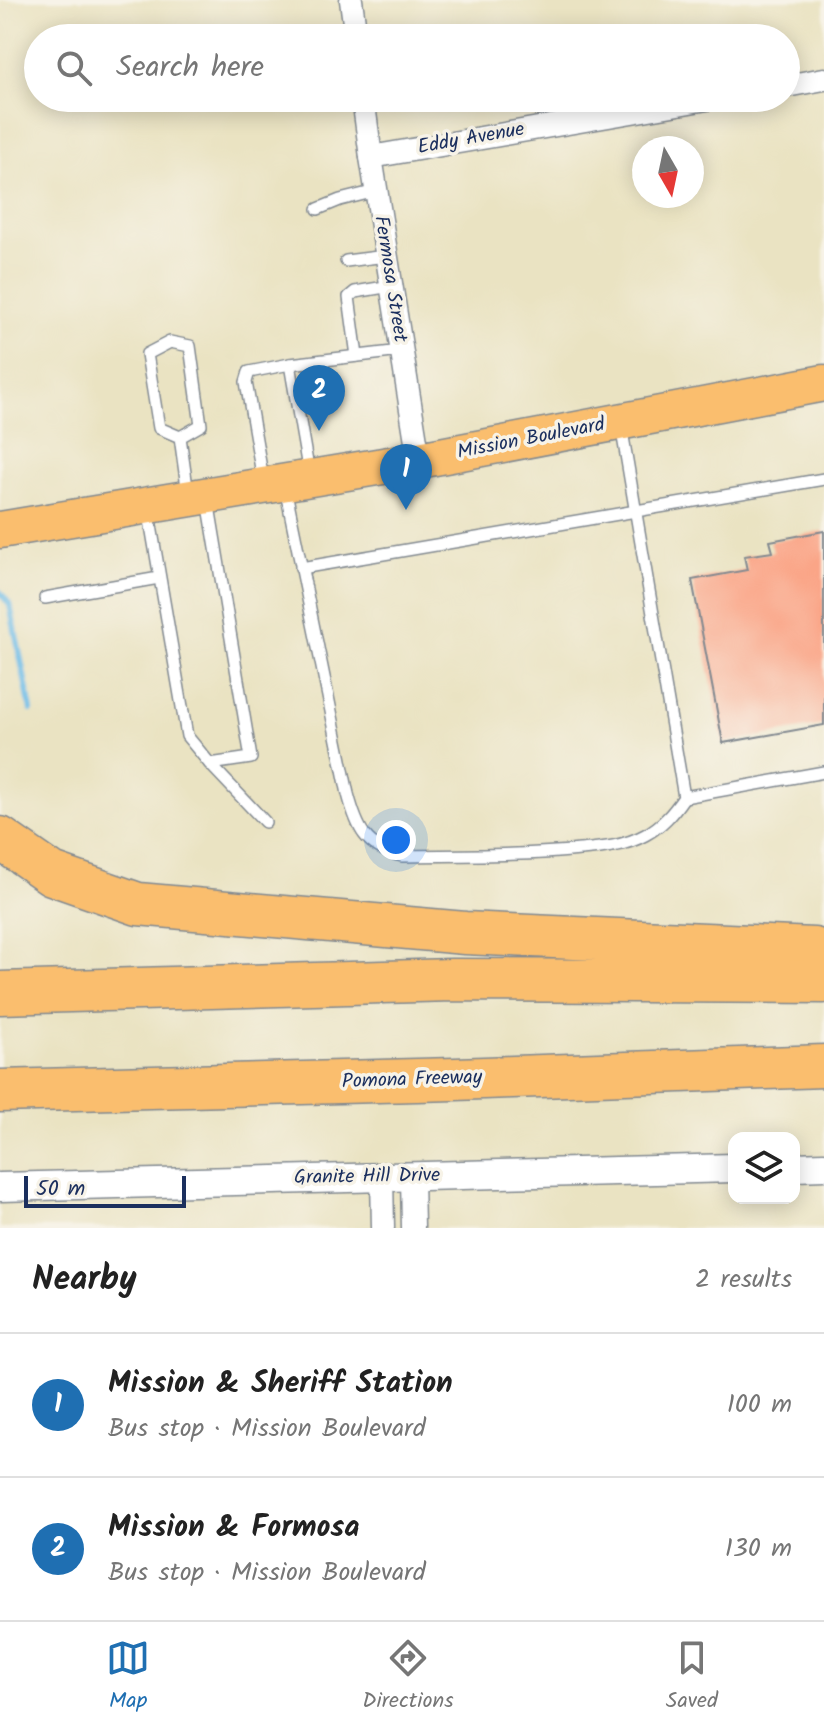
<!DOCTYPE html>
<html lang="en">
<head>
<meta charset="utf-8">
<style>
  :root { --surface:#fff; --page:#f6f6f6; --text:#222; --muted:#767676; --line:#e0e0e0; --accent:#1f6fb2 }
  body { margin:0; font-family:Kalam,sans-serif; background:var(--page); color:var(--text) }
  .controls { position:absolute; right:24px; bottom:24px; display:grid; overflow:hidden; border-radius:16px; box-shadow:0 4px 20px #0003 }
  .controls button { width:72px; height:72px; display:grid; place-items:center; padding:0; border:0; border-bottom:2px solid var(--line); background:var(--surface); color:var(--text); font:40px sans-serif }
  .compass { position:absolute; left:632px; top:136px; width:72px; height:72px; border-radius:50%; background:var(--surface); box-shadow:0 4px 20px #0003; rotate:171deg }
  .scale { position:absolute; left:24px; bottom:20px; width:162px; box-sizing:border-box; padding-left:8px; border:4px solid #1b2f5e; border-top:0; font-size:22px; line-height:28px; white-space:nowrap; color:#1b2f5e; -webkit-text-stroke:6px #f7f3e8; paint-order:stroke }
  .you { position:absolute; left:396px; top:840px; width:28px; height:28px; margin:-20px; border:6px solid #fff; border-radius:50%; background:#1a73e8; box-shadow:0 0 0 12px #1a73e833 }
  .badge { display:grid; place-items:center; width:52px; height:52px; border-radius:50%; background:var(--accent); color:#fff; font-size:26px; font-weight:700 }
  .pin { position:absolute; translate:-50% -66px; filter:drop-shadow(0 2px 4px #0008) }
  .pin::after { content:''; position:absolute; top:42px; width:28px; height:24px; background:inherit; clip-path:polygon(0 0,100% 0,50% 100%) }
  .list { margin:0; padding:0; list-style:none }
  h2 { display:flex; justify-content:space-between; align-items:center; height:104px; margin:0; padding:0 32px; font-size:34px }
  h2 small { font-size:26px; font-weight:400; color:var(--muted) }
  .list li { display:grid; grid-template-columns:52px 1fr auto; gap:24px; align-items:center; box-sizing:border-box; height:144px; padding:0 32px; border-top:2px solid var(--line) }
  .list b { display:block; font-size:30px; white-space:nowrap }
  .list p { margin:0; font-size:26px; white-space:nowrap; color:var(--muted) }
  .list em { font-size:26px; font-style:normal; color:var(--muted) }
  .icon { flex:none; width:44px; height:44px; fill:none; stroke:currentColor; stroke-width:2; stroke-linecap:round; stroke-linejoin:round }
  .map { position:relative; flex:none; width:824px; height:1228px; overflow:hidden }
  .search { position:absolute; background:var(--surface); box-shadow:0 4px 20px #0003; left:24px; right:24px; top:24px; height:88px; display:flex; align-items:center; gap:20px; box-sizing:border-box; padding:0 28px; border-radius:44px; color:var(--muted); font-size:30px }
  .sheet { height:392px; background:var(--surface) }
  nav { display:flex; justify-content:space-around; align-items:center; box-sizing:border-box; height:112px; border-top:2px solid var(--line); background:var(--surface); font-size:22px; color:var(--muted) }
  nav a { display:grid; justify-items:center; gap:4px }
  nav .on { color:var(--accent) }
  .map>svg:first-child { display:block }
</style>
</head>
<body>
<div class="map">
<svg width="824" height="1228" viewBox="0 0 824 1228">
  <rect width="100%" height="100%" fill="#f7f3e8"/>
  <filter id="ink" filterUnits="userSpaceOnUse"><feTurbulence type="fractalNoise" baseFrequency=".0125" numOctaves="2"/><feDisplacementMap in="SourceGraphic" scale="16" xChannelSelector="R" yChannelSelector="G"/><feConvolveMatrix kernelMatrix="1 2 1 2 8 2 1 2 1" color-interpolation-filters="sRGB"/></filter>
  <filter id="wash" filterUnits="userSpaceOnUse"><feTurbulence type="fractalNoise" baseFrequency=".006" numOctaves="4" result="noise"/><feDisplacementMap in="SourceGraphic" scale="32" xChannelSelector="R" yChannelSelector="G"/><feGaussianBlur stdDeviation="1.8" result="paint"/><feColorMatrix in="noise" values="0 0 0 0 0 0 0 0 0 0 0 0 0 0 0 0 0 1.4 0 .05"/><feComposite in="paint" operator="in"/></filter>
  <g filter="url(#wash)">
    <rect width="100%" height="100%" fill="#eae3c2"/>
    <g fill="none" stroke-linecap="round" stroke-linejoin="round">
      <polyline stroke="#6ebde8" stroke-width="6" points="0,592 10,605 31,710"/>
    </g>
    <g id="blocks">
      <polygon fill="#faa587" points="824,531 824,725 723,743 692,580 747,570 744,556 773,552 770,541"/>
    </g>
  </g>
  <g filter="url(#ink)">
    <use href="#blocks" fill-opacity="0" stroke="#828990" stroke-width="2"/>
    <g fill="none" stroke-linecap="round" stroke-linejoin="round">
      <defs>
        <g id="service">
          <polyline points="318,209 340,200 376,191"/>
          <polyline points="346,261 386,256"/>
          <polyline points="357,356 349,297 355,292 391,286"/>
          <polyline points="621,425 684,797 824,772"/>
          <polyline points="180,437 159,428 147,354 170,342 190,346 201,425 180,437 188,494"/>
          <polyline points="309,474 290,364 401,351"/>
          <polyline points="263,480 246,382 249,372 290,364"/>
          <path d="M285,487L348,794C357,828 365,848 402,856C461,855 521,856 580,850C602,848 625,846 645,835C662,826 673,813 684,797"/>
          <polyline points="148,508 187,736 210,764 251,758 208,500"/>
          <polyline points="301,568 824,479"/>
          <polyline points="45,598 159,578"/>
          <polyline points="210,764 265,822"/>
        </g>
        <g id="minor">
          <polyline points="351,0 356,38"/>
          <polyline points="786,86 824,79"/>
          <polyline points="363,98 371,157 419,460"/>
          <polyline points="371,157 713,98"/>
          <polyline points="382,1176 383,1228"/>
          <polyline points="412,1176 413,1228"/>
        </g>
        <g id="tertiary">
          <polyline points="794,1167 824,1166"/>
          <polyline points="0,1187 734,1168"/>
        </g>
        <polyline id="primary" points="0,530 419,460 824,383"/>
        <g id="motorway">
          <polyline points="0,838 52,874 138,904 465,933 814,949 824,953"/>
          <polyline points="0,993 452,980 824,982"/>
          <polyline points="0,1091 455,1079 824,1066"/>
        </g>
      </defs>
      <use href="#service" stroke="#828990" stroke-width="14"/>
      <use href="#minor" stroke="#828990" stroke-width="25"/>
      <use href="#tertiary" stroke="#828990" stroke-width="31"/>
      <use href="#primary" stroke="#828990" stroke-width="39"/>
      <use href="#motorway" stroke="#828990" stroke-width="45"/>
      <use href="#service" stroke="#fff" stroke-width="11"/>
      <use href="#minor" stroke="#fff" stroke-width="22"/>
      <use href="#tertiary" stroke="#fff" stroke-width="28"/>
      <use href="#primary" stroke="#fabe6e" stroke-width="36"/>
      <use href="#motorway" stroke="#fabe6e" stroke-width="42"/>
    </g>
  </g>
  <g text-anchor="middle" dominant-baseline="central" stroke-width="7" stroke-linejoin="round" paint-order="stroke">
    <g font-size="20" fill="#1b2f5e" stroke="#f7f3e8">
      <text transform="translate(471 139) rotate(-10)">Eddy Avenue</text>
      <text transform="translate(390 279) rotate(81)">Fermosa Street</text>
      <text transform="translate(531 439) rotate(-11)">Mission Boulevard</text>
      <text transform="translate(412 1080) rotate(-2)">Pomona Freeway</text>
      <text transform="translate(367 1177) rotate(-1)">Granite Hill Drive</text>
    </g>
  </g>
</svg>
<div class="controls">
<button><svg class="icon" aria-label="layers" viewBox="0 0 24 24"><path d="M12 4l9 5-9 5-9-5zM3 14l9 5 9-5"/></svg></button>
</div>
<svg class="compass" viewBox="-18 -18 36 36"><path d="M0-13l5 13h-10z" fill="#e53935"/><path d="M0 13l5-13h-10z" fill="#767676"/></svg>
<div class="scale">50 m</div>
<div class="you"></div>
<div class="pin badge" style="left:406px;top:510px">1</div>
<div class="pin badge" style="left:319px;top:431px">2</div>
<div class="search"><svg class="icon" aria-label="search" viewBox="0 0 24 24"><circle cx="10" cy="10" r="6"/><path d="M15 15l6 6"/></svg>Search here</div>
</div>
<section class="sheet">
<h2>Nearby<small>2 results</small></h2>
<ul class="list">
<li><span class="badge">1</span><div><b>Mission &amp; Sheriff Station</b><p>Bus stop · Mission Boulevard</p></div><em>100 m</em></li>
<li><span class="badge">2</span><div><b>Mission &amp; Formosa</b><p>Bus stop · Mission Boulevard</p></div><em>130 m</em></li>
</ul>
</section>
<nav>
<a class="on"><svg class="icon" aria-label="map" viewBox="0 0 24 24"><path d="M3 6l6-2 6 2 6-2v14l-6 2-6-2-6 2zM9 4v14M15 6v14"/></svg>Map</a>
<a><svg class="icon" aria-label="directions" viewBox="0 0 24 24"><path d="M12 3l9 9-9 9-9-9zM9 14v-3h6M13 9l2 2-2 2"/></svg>Directions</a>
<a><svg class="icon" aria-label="saved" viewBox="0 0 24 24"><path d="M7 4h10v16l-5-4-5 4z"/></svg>Saved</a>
</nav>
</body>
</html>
